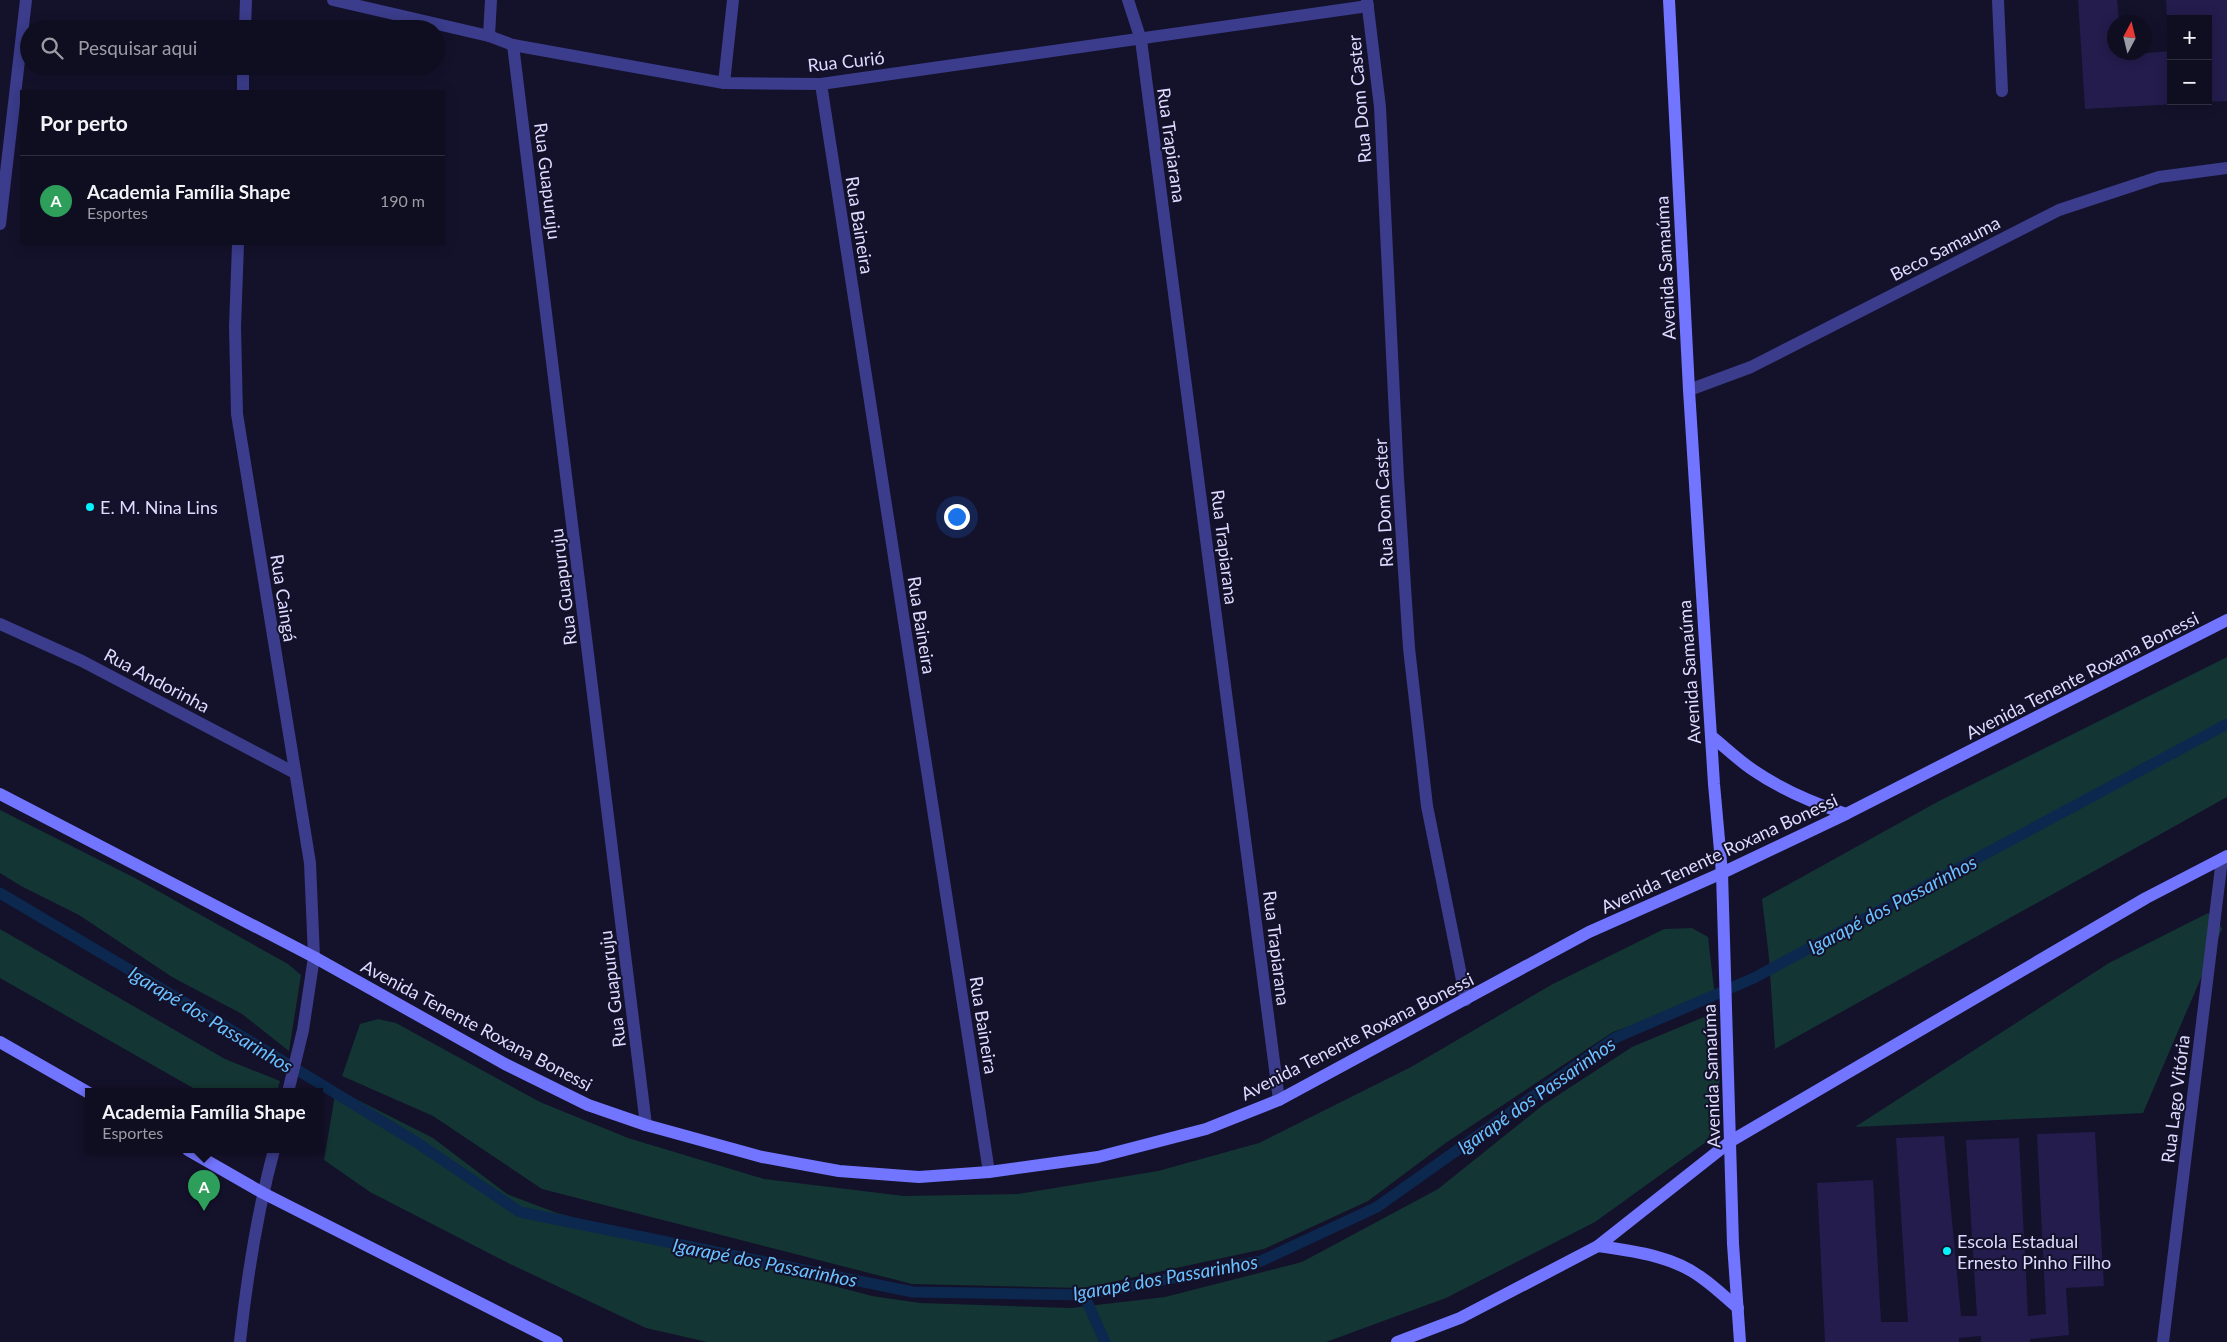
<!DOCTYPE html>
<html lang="pt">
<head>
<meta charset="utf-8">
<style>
  :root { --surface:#0f0d20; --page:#181629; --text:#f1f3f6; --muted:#9b9ca5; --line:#2f2d3e; --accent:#d93025 }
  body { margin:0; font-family:Lato,sans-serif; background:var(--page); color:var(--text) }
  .controls { position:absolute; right:15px; top:15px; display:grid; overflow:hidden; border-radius:0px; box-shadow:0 2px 12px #0003 }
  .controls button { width:45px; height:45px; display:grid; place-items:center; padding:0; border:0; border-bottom:1px solid var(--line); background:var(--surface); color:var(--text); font:25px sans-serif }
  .compass { position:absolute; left:2107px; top:15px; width:45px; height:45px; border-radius:50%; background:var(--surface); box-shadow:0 2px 12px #0003; rotate:7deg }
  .you { position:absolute; left:956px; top:516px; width:18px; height:18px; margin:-12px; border:4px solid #fff; border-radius:50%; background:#1a73e8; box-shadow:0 0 0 8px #1a73e833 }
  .badge { display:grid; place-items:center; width:32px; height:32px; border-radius:50%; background:var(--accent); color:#fff; font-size:16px; font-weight:700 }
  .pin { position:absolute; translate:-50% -41px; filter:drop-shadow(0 1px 2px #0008) }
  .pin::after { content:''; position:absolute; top:26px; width:18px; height:15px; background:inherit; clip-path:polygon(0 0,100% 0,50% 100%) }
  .popup { position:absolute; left:85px; top:1088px; width:238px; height:65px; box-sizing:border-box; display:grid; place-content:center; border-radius:0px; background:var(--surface); filter:drop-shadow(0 1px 4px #0005); font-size:16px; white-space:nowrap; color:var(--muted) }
  .popup b { font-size:19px; color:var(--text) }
  .popup::after { content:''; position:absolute; left:50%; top:100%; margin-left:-10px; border:10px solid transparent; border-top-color:var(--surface) }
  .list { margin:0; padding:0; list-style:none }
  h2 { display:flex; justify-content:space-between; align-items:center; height:65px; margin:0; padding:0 20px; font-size:21px }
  h2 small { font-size:16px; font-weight:400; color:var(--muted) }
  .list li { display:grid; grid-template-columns:32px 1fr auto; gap:15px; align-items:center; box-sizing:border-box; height:90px; padding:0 20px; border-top:1px solid var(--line) }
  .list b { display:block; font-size:19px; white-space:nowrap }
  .list p { margin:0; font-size:16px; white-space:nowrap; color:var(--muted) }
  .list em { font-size:16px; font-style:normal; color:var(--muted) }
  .icon { flex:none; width:28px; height:28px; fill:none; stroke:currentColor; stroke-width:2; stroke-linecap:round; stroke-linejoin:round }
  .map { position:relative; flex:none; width:2227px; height:1342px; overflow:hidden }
  .search { position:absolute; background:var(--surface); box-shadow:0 2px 12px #0003; left:20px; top:20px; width:425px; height:55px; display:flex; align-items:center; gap:12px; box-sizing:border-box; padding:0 18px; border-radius:28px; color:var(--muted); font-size:19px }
  .panel { position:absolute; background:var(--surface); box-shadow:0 2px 12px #0003; left:20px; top:90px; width:425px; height:155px; border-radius:0px }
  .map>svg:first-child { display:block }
</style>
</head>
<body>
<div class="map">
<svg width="2227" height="1342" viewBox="0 0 2227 1342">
  <rect width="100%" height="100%" fill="#14112b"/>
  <g fill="#133533">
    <polygon points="2227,657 2227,797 1775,1049 1769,958 1762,899 1939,801"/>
    <polygon points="0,810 135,878 288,964 301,975 289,1051 242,1014 172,977 79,915 21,886 0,873"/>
    <polygon points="2208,913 2217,918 2222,929 2143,1113 1855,1127 2109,963"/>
    <polygon points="1692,928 1708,937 1715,997 1613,1032 1447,1142 1368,1201 1264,1249 1084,1288 912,1284 542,1189 433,1116 342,1076 360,1024 378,1019 396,1023 540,1102 628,1138 764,1179 904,1196 1018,1194 1158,1171 1259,1143 1411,1067 1551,985 1664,929"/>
    <polygon points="0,929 225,1059 280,1081 277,1092 200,1092 0,978"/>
    <polygon points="1716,1012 1721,1111 1706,1142 1595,1222 1446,1298 1326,1342 707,1342 646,1328 508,1263 370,1192 324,1160 336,1089 433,1138 507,1194 557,1213 872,1296 920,1303 1071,1308 1165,1297 1302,1262 1438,1189 1543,1105 1632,1047"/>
  </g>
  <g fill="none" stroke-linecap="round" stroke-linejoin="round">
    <g stroke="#0c284f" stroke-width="11">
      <polyline points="0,893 248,1040 416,1142 520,1212 913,1292 1084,1295 1261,1261 1377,1207 1615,1038 1754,978 2227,724"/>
      <polyline points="1084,1295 1105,1342"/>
    </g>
  </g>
  <g fill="#241c4d">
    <polygon points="2078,0 2117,0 2119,22 2114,22 2114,52 2121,52 2122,55 2171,51 2171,101 2194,103 2085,109"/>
    <polygon points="2166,0 2227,0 2227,101 2208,102 2208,19 2171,19 2169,48"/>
    <polygon points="2095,1132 2104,1286 2066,1288 2069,1335 2030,1339 2030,1342 1981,1342 1981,1336 1959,1338 1959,1342 1825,1342 1817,1183 1873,1180 1881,1322 1908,1322 1896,1138 1944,1136 1961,1316 1977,1316 1966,1140 2019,1138 2028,1316 2046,1314 2037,1134"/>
  </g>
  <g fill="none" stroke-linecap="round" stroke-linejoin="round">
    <polyline stroke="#3b3c8b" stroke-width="12" points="1998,0 2002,91"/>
    <g stroke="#3b3c8b" stroke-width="12">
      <polyline points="333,0 489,36 513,45 724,83 821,84 1368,6"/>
      <polyline points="1128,0 1141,40 1279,1100"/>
      <polyline points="1367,0 1380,107 1398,478 1409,648 1427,806 1466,1000"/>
      <polyline points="245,29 246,0"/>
      <polyline points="489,36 491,0"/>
      <polyline points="513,45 646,1125"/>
      <polyline points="724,83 733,0"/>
      <polyline points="821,84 989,1172"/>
      <polyline points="243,91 243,66"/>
      <polyline points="0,224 26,0"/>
      <polyline points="238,244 235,327 237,414 310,863 314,957 303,1030 288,1092"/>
      <polyline points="1689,390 1751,367 2059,210 2159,177 2227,168"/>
      <polyline points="0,624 82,661 295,773"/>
      <path d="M240,1342C247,1277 257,1213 274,1150"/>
      <polyline points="2163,1342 2222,859"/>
    </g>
    <g stroke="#7275ff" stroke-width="12">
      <polyline points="1669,0 1689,390 1714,784 1722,873 1733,1244 1740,1342"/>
      <path d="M1711,736C1725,747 1738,760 1753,770C1782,790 1813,803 1846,814"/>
      <polyline points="0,794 314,957 505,1064 588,1105 646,1125 762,1157 839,1171 919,1177 989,1172 1098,1157 1206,1129 1279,1100 1589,932 1722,873 1846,814 2227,620"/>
      <polyline points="0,1042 89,1093"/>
      <polyline points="188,1150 263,1193 557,1342"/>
      <path d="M1598,1246C1633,1251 1673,1256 1702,1278C1715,1287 1726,1298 1738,1308"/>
      <polyline points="1397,1342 1460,1318 1598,1246 1731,1141 2146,898 2227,856"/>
    </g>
  </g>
  <g fill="#07f2ff" stroke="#14112b" stroke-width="2">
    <circle cx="90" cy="507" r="5"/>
    <circle cx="1947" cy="1251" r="5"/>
  </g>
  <g text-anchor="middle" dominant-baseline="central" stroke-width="4" stroke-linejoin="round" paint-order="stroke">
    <g font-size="18" fill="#dddbff" stroke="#14112b">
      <text transform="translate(846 61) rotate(-6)">Rua Curió</text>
      <text transform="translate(1359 99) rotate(-95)">Rua Dom Caster</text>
      <text transform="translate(1172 145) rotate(82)">Rua Trapiarana</text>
      <text transform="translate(548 181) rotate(83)">Rua Guapuruju</text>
      <text transform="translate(860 225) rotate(81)">Rua Baineira</text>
      <text transform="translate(1945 248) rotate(-27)">Beco Samauma</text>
      <text transform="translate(1665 268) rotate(-93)">Avenida Samaúma</text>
      <text transform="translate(1383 503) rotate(-93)">Rua Dom Caster</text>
      <text transform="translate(1225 547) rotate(83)">Rua Trapiarana</text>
      <text transform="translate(563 587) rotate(-97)">Rua Guapuruju</text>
      <text transform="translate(284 598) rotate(81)">Rua Caingá</text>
      <text transform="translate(922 625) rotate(81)">Rua Baineira</text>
      <text transform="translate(1689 672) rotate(-94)">Avenida Samaúma</text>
      <text transform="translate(2082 675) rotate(-27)">Avenida Tenente Roxana Bonessi</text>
      <text transform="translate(157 680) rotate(28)">Rua Andorinha</text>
      <text transform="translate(1719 853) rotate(-25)">Avenida Tenente Roxana Bonessi</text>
      <text transform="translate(1277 948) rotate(83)">Rua Trapiarana</text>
      <text transform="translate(612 989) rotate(-97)">Rua Guapuruju</text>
      <text transform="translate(477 1025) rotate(28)">Avenida Tenente Roxana Bonessi</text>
      <text transform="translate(984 1025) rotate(81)">Rua Baineira</text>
      <text transform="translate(1357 1036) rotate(-27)">Avenida Tenente Roxana Bonessi</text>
      <text transform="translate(1711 1076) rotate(-92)">Avenida Samaúma</text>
      <text transform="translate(2175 1099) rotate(-83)">Rua Lago Vitória</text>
    </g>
    <g font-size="18" fill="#dddbff" stroke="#14112b" text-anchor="start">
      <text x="100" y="507">E. M. Nina Lins</text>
      <text x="1957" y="1241">Escola Estadual<tspan x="1957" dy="21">Ernesto Pinho Filho</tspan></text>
    </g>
    <g font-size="19" font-style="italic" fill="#69c1ff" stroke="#14112b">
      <text transform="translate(1892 904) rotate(-28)">Igarapé dos Passarinhos</text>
      <text transform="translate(211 1019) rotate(31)">Igarapé dos Passarinhos</text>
      <text transform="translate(1536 1095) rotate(-35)">Igarapé dos Passarinhos</text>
      <text transform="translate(765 1262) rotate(11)">Igarapé dos Passarinhos</text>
      <text transform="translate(1165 1277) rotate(-10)">Igarapé dos Passarinhos</text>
    </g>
  </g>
</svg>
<div class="controls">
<button>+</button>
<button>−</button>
</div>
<svg class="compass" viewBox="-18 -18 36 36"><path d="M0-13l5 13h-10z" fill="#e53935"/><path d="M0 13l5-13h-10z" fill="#9b9ca5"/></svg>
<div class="you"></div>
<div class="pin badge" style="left:204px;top:1211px;background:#2e9e5b">A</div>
<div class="popup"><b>Academia Família Shape</b>Esportes</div>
<div class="search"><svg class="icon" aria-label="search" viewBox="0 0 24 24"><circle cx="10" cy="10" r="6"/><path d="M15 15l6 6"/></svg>Pesquisar aqui</div>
<section class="panel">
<h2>Por perto<small></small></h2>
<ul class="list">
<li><span class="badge" style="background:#2e9e5b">A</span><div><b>Academia Família Shape</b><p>Esportes</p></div><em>190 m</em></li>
</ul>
</section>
</div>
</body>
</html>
